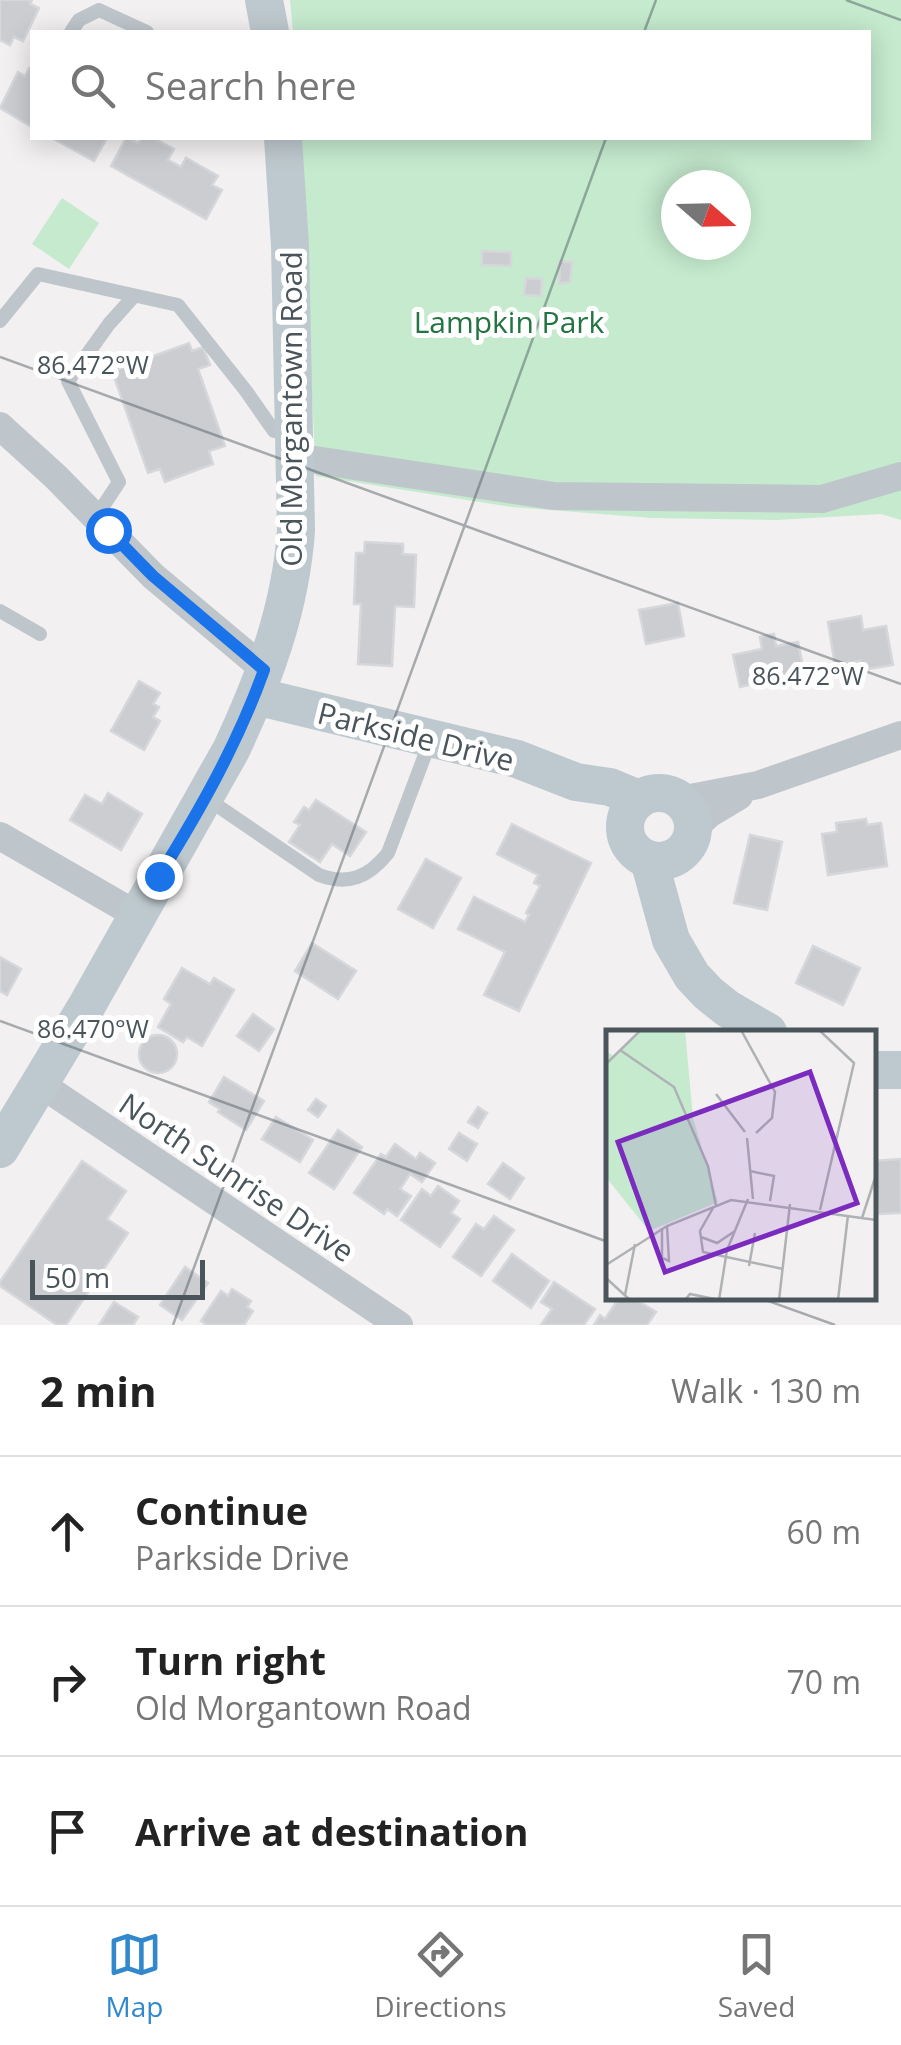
<!DOCTYPE html>
<html lang="en">
<head>
<meta charset="utf-8">
<style>
  :root { --surface:#fff; --page:#f6f6f6; --text:#222; --muted:#767676; --line:#e0e0e0; --accent:#3188cc }
  body { margin:0; font-family:"Open Sans",sans-serif; background:var(--page); color:var(--text) }
  .compass { position:absolute; left:661px; top:170px; width:90px; height:90px; border-radius:50%; background:var(--surface); box-shadow:0 5px 25px #0003; rotate:110deg }
  .scale { position:absolute; left:30px; bottom:25px; width:175px; box-sizing:border-box; padding-left:10px; border:5px solid #4a555b; border-top:0; font-size:28px; line-height:35px; white-space:nowrap; color:#4a555b; -webkit-text-stroke:8px #fff; paint-order:stroke }
  .stop { position:absolute; width:30px; height:30px; margin:-22px; border:8px solid #1a73e8; border-radius:50%; background:#fff }
  .stop.end { background:#1a73e8; border-color:#fff; box-shadow:0 2px 10px #0008 }
  .list { margin:0; padding:0; list-style:none }
  h2 { display:flex; justify-content:space-between; align-items:center; height:130px; margin:0; padding:0 40px; font-size:42px }
  h2 small { font-size:32px; font-weight:400; color:var(--muted) }
  .list li { display:grid; grid-template-columns:65px 1fr auto; gap:30px; align-items:center; box-sizing:border-box; height:150px; padding:0 40px; border-top:2px solid var(--line) }
  .list b { display:block; font-size:38px; white-space:nowrap }
  .list p { margin:0; font-size:32px; white-space:nowrap; color:var(--muted) }
  .list em { font-size:32px; font-style:normal; color:var(--muted) }
  .icon { flex:none; width:55px; height:55px; fill:none; stroke:currentColor; stroke-width:2; stroke-linecap:round; stroke-linejoin:round }
  .map { position:relative; flex:none; width:901px; height:1325px; overflow:hidden }
  .search { position:absolute; background:var(--surface); box-shadow:0 5px 25px #0003; left:30px; right:30px; top:30px; height:110px; display:flex; align-items:center; gap:25px; box-sizing:border-box; padding:0 35px; border-radius:0px; color:var(--muted); font-size:38px }
  .sheet { height:580px; background:var(--surface) }
  nav { display:flex; justify-content:space-around; align-items:center; box-sizing:border-box; height:140px; border-top:2px solid var(--line); background:var(--surface); font-size:28px; color:var(--muted) }
  nav a { display:grid; justify-items:center; gap:5px }
  nav .on { color:var(--accent) }
  .map>svg:first-child { display:block }
</style>
</head>
<body>
<div class="map">
<svg width="901" height="1325" viewBox="0 0 901 1325">
  <rect width="100%" height="100%" fill="#f2f0f1"/>
  <g fill="#c5eace" fill-rule="evenodd">
    <path d="M290,0H901V520L881,514L776,520L652,518L512,507L316,476L299,138H868V32H293ZM676,185H736V245H676Z"/>
    <polygon points="62,198 99,223 69,269 32,244"/>
  </g>
  <g fill="#cbcdd1" stroke="#d5d7db" stroke-width="2.5">
    <polygon points="0,0 32,0 30,4 39,8 23,41 14,37 10,45 0,40"/>
    <polygon points="29,68 32,70 32,127 0,108 18,72 25,76"/>
    <polygon points="52,138 107,138 94,161"/>
    <polygon points="126,138 138,143 141,138 153,138 174,149 168,160 181,167 186,158 218,176 212,185 222,190 206,219 111,166"/>
    <polygon points="482,251 511,252 511,266 482,265"/>
    <polygon points="560,261 572,262 570,282 559,284"/>
    <polygon points="526,278 542,279 541,296 524,295"/>
    <polygon points="189,343 192,351 203,347 210,365 198,369 225,446 209,451 213,464 165,482 160,469 148,473 112,371"/>
    <polygon points="365,542 403,544 403,554 416,555 414,607 395,606 392,666 358,664 361,604 354,604 356,553 364,553"/>
    <polygon points="678,603 684,636 646,644 639,610"/>
    <polygon points="861,616 863,630 886,626 893,665 861,670 860,661 835,665 828,622"/>
    <polygon points="774,634 776,646 798,642 804,672 740,687 733,655 762,649 760,637"/>
    <polygon points="139,681 160,693 153,704 159,707 153,717 160,721 144,750 111,731"/>
    <polygon points="108,793 142,814 121,850 70,820 85,795 102,804"/>
    <polygon points="316,800 366,832 350,856 332,844 320,862 289,842 300,825 294,822 304,807 309,810"/>
    <polygon points="866,819 867,825 881,823 887,866 828,875 822,834 837,832 836,823"/>
    <polygon points="512,824 591,863 519,1011 484,995 505,952 458,929 474,897 525,922 529,915 526,913 540,886 534,883 538,875 497,854"/>
    <polygon points="750,835 782,842 767,910 734,903"/>
    <polygon points="426,859 461,878 433,928 398,909"/>
    <polygon points="312,943 356,971 338,999 295,971"/>
    <polygon points="813,946 860,968 843,1005 796,983"/>
    <polygon points="0,957 21,969 7,995 0,991"/>
    <polygon points="182,968 210,984 214,978 234,990 202,1046 187,1037 183,1042 158,1027 171,1004 164,999"/>
    <polygon points="253,1014 274,1029 259,1051 237,1036"/>
    <circle cx="158" cy="1054" r="19"/>
    <polygon points="224,1077 264,1101 246,1130 218,1112 220,1109 209,1102"/>
    <polygon points="316,1099 326,1106 318,1117 308,1110"/>
    <polygon points="478,1107 487,1113 478,1128 468,1122"/>
    <polygon points="276,1117 313,1140 300,1162 262,1139"/>
    <polygon points="338,1130 362,1147 334,1189 309,1173"/>
    <polygon points="459,1133 477,1144 467,1161 449,1149"/>
    <polygon points="395,1144 416,1159 420,1153 435,1163 422,1182 410,1174 400,1189 411,1196 397,1216 387,1209 384,1214 354,1193 381,1154 386,1157"/>
    <polygon points="901,1159 901,1213 878,1214 876,1183 874,1183 874,1161"/>
    <polygon points="82,1161 126,1191 107,1219 128,1233 66,1325 57,1325 0,1286 0,1282"/>
    <polygon points="503,1163 524,1178 510,1199 488,1184"/>
    <polygon points="438,1186 459,1201 451,1213 460,1219 440,1247 401,1220 422,1189 431,1196"/>
    <polygon points="494,1216 514,1230 481,1276 453,1257 476,1224 484,1229"/>
    <polygon points="512,1254 549,1281 531,1308 493,1281"/>
    <polygon points="185,1267 208,1283 182,1320 160,1305"/>
    <polygon points="554,1282 595,1309 584,1325 541,1325 552,1309 541,1302"/>
    <polygon points="232,1289 251,1301 247,1307 253,1311 244,1325 207,1325 201,1321 221,1291 228,1296"/>
    <polygon points="619,1298 633,1298 656,1312 647,1325 594,1325 600,1315 605,1319"/>
    <polygon points="114,1302 138,1317 133,1325 99,1325"/>
  </g>
  <g fill="none" stroke-linecap="round" stroke-linejoin="round">
    <g stroke="#bec6cb" stroke-width="14">
      <polyline points="71,32 79,20 99,10 147,32"/>
      <polyline points="0,321 38,274 178,305 246,391 274,431 292,433"/>
      <polyline points="96,517 119,482 68,381 109,324 134,296"/>
      <polyline points="0,611 40,634"/>
      <path d="M206,798L319,875C348,886 369,877 388,853L431,739"/>
    </g>
    <g stroke="#bec6cb" stroke-width="28">
      <polyline points="0,426 56,477 153,576 264,669"/>
      <polyline points="295,457 554,496 822,499 901,476"/>
      <polyline points="680,800 758,785 901,735"/>
      <polyline points="694,828 709,814 739,796"/>
      <polyline points="0,836 137,915"/>
      <polyline points="39,1083 399,1325"/>
    </g>
    <g stroke="#bec9cf" stroke-width="38">
      <polyline points="264,0 270,32"/>
      <polyline points="255,696 517,759 576,782 610,787 639,799"/>
      <circle cx="659" cy="827" r="34"/>
      <polyline points="649,860 671,940 692,976 708,993 728,1009 768,1032"/>
      <polyline points="874,1070 901,1070"/>
      <path d="M0,1149L86,1007L231,750C264,680 291,607 296,530L290,246L283,138"/>
    </g>
  </g>
  <g fill="none" stroke-linecap="round" stroke-linejoin="round">
    <path stroke="#1a73e8" stroke-width="12" d="M108,530L153,576L264,670C238,743 200,810 159,876"/>
  </g>
  <path fill="none" stroke="#4a555b" stroke-width="2.5" stroke-opacity="0.45" d="M846,0L901,20M644,32L656,0M0,357L901,684M0,1021L608,1242M760,1298L835,1325M173,1325L606,138"/>
  <g text-anchor="middle" dominant-baseline="central" stroke-width="10" stroke-linejoin="round" paint-order="stroke">
    <g font-size="30" fill="#237442" stroke="#fff">
      <text x="509" y="321">Lampkin Park</text>
    </g>
    <g font-size="30" fill="#4a555b" stroke="#fff">
      <text transform="translate(290 409) rotate(-90)">Old Morgantown Road</text>
      <text transform="translate(416 736) rotate(14)">Parkside Drive</text>
      <text transform="translate(237 1177) rotate(34)">North Sunrise Drive</text>
    </g>
  </g>
  <g transform="translate(606 1030)">
    <rect width="270" height="270" fill="#f2f0f1"/>
    <path d="M37,0H79L87,88L112,172L43,201L0,147V21L9,27Z" fill="#c5eace"/>
    <path fill="none" stroke="#afb2b5" stroke-width="2.5" d="M135,0L169,62L166,88L150,103M213,0L248,33L214,180M14,20L68,57L102,136L110,176M0,34L35,0M110,64L139,102M141,108L147,169M144,141L168,146L164,171M107,178L94,201L97,222L177,239M256,188L270,145M56,198V228L63,231L61,196M95,207L111,213L129,201M0,235L61,196L125,170L270,190M143,236L149,203M0,248L24,270M19,265L29,214M79,270L84,264L113,270L121,220L142,169M173,270L184,174M232,270L242,185"/>
    <path fill="#7b2cbf" fill-opacity="0.15" stroke="#7b2cbf" stroke-width="5" d="M204,42L251,173L59,242L12,112Z"/>
    <rect width="270" height="270" fill="none" stroke="#4a555b" stroke-width="5"/>
  </g>
  <g font-size="25" text-anchor="middle" fill="#4a555b" stroke="#fff" stroke-width="10" stroke-linejoin="round" paint-order="stroke">
    <text x="93" y="374">86.472°W</text>
    <text x="808" y="685">86.472°W</text>
    <text x="93" y="1038">86.470°W</text>
  </g>
</svg>
<svg class="compass" viewBox="-18 -18 36 36"><path d="M0-13l5 13h-10z" fill="#e53935"/><path d="M0 13l5-13h-10z" fill="#767676"/></svg>
<div class="scale">50 m</div>
<div class="stop" style="left:108px;top:530px"></div>
<div class="stop end" style="left:159px;top:876px"></div>
<div class="search"><svg class="icon" aria-label="search" viewBox="0 0 24 24"><circle cx="10" cy="10" r="6"/><path d="M15 15l6 6"/></svg>Search here</div>
</div>
<section class="sheet">
<h2>2 min<small>Walk · 130 m</small></h2>
<ul class="list">
<li><svg class="icon" aria-label="ahead" viewBox="0 0 24 24"><path d="M12 20V5M6 11l6-6 6 6"/></svg><div><b>Continue</b><p>Parkside Drive</p></div><em>60 m</em></li>
<li><svg class="icon" aria-label="right" viewBox="0 0 24 24"><path d="M7 20v-9h11M14 6l5 5-5 5"/></svg><div><b>Turn right</b><p>Old Morgantown Road</p></div><em>70 m</em></li>
<li><svg class="icon" aria-label="arrive" viewBox="0 0 24 24"><path d="M6 21V4h12l-3 4 3 4H6"/></svg><div><b>Arrive at destination</b></div></li>
</ul>
</section>
<nav>
<a class="on"><svg class="icon" aria-label="map" viewBox="0 0 24 24"><path d="M3 6l6-2 6 2 6-2v14l-6 2-6-2-6 2zM9 4v14M15 6v14"/></svg>Map</a>
<a><svg class="icon" aria-label="directions" viewBox="0 0 24 24"><path d="M12 3l9 9-9 9-9-9zM9 14v-3h6M13 9l2 2-2 2"/></svg>Directions</a>
<a><svg class="icon" aria-label="saved" viewBox="0 0 24 24"><path d="M7 4h10v16l-5-4-5 4z"/></svg>Saved</a>
</nav>
</body>
</html>
